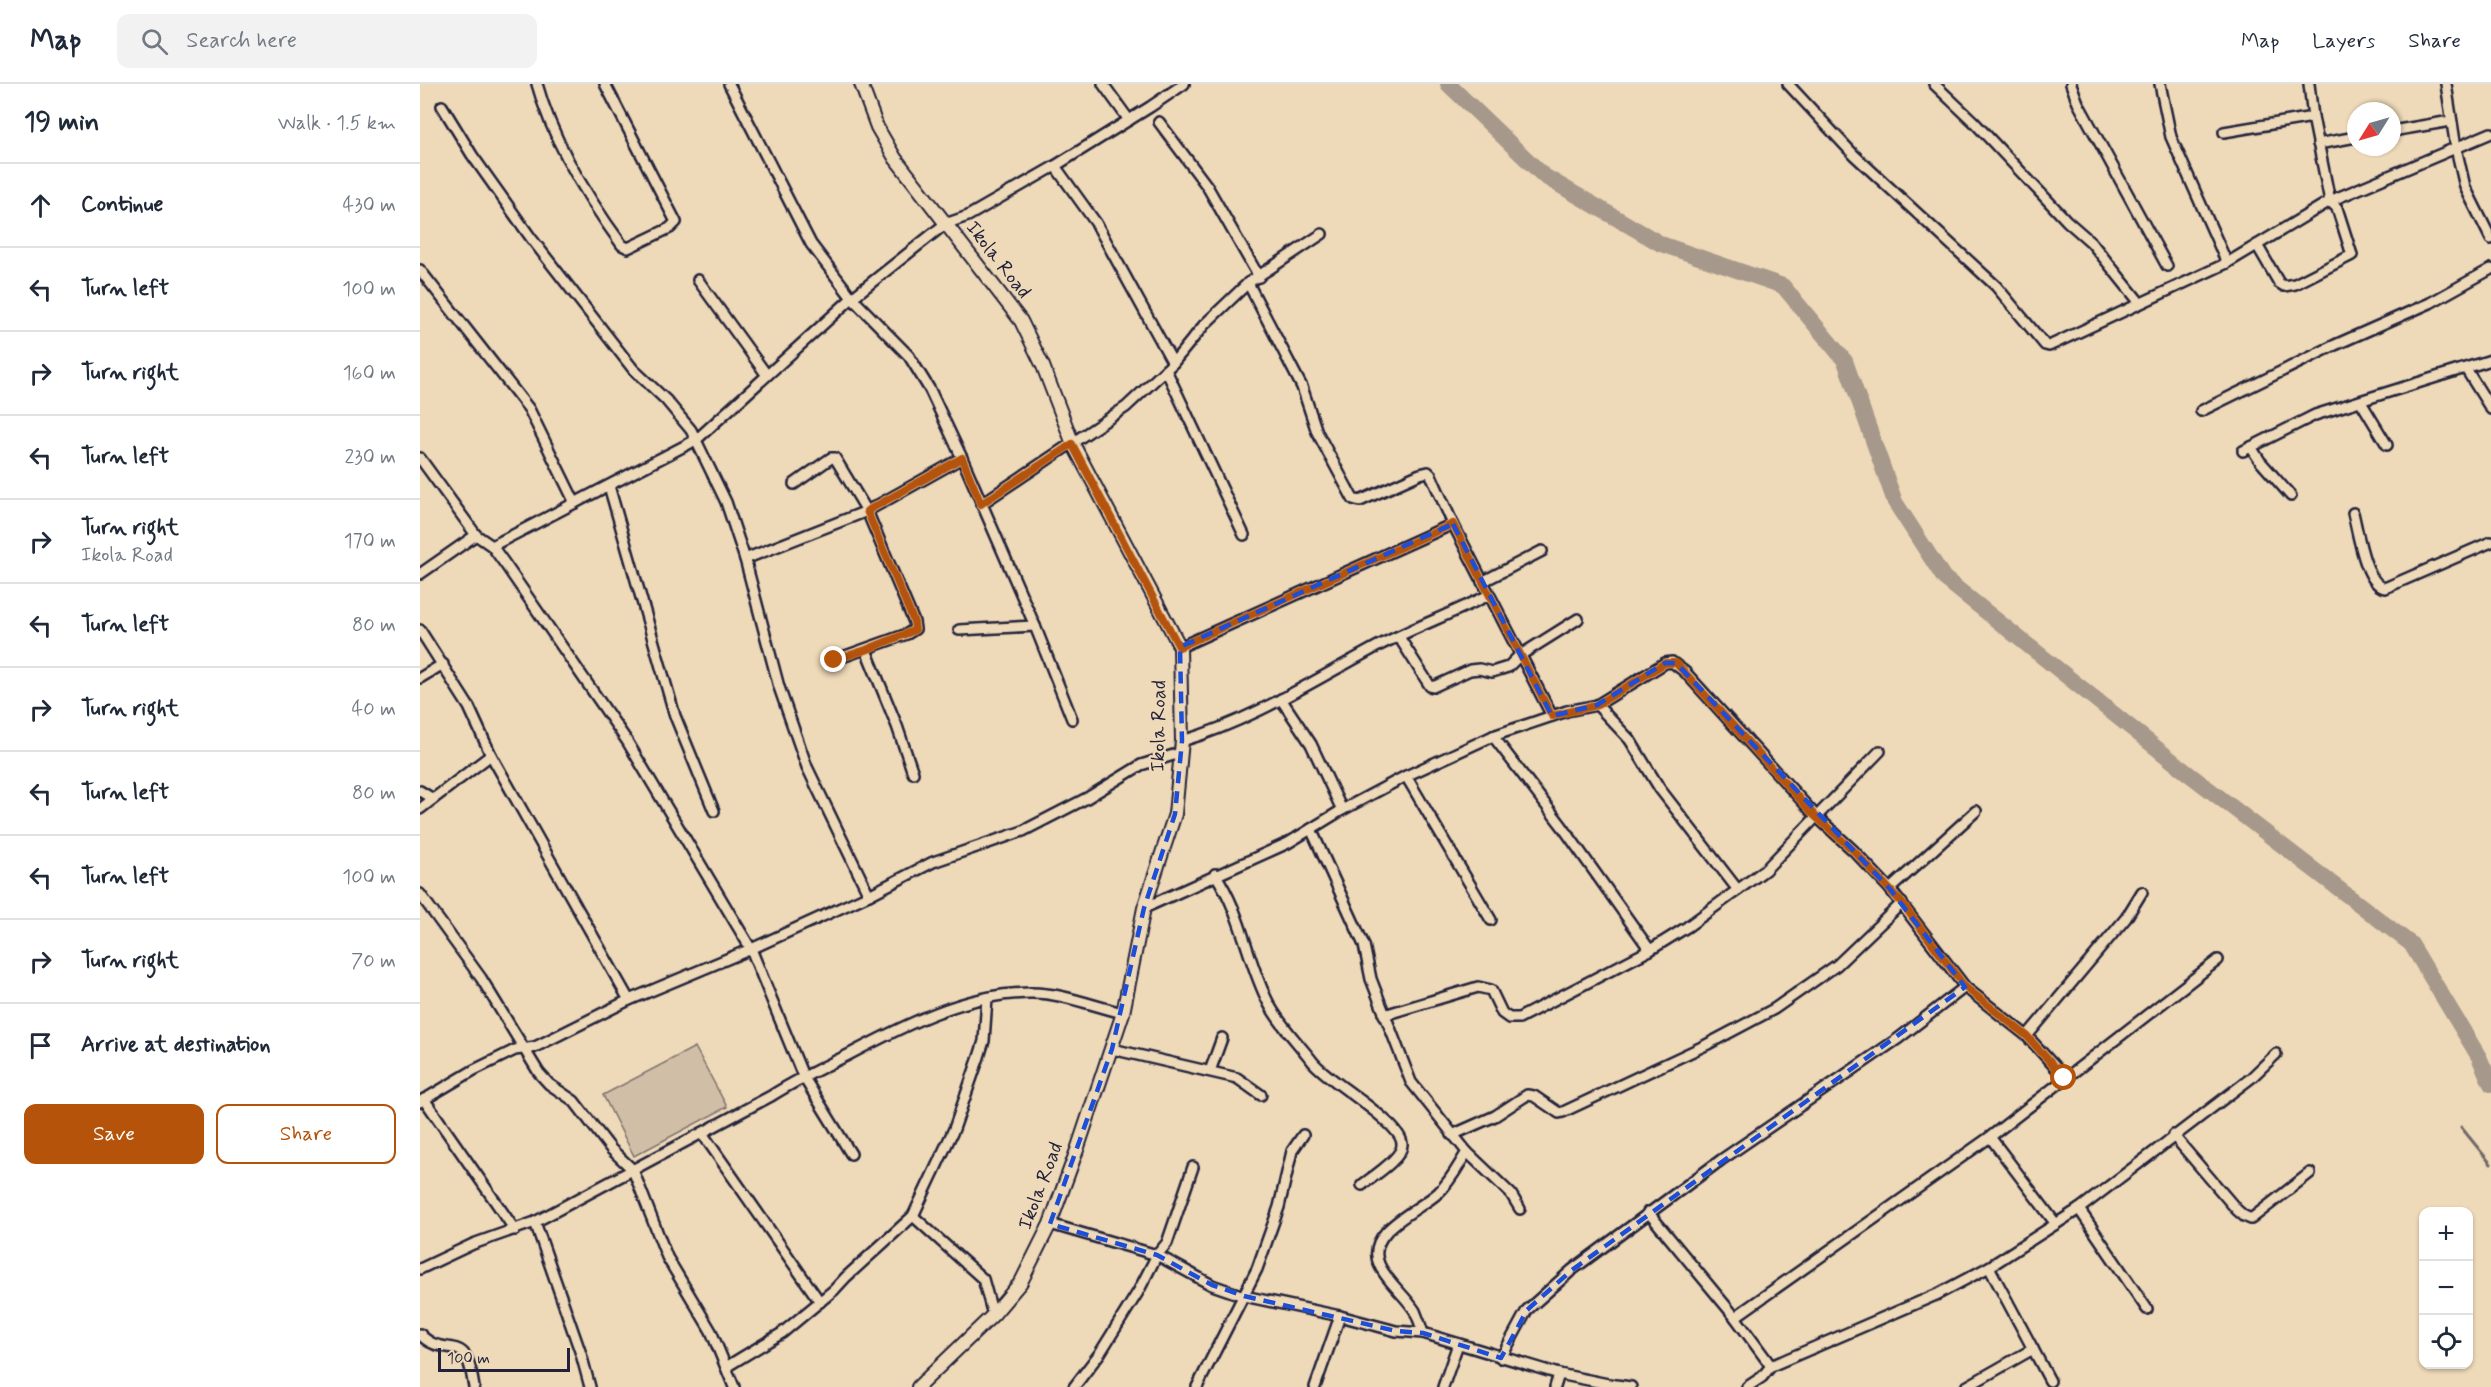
<!DOCTYPE html>
<html lang="en">
<head>
<meta charset="utf-8">
<style>
  :root { --surface:#fff; --page:#f2f2f3; --text:#1f2937; --muted:#747a83; --line:#e0e1e3; --accent:#b45309 }
  body { margin:0; font-family:Mynerve,sans-serif; background:var(--page); color:var(--text) }
  .controls { position:absolute; right:18px; bottom:18px; display:grid; overflow:hidden; border-radius:12px; box-shadow:0 2px 4px #0004 }
  .controls button { width:54px; height:54px; display:grid; place-items:center; padding:0; border:0; border-bottom:2px solid var(--line); background:var(--surface); color:var(--text); font:30px sans-serif }
  .compass { position:absolute; left:1927px; top:18px; width:54px; height:54px; border-radius:50%; background:var(--surface); box-shadow:0 2px 4px #0004; rotate:233deg }
  .scale { position:absolute; left:18px; bottom:15px; width:132px; box-sizing:border-box; padding-left:6px; border:3px solid #22223b; border-top:0; font-size:16px; line-height:21px; white-space:nowrap; color:#22223b; -webkit-text-stroke:4px #eed9b8; paint-order:stroke }
  .stop { position:absolute; width:18px; height:18px; margin:-14px; border:4px solid #b45309; border-radius:50%; background:#fff }
  .stop.end { background:#b45309; border-color:#fff; box-shadow:0 2px 6px #0008 }
  .list { margin:0; padding:0; list-style:none }
  h2 { display:flex; justify-content:space-between; align-items:center; height:78px; margin:0; padding:0 24px; font-size:26px }
  h2 small { font-size:20px; font-weight:400; color:var(--muted) }
  .list li { display:grid; grid-template-columns:39px 1fr auto; gap:18px; align-items:center; box-sizing:border-box; height:84px; padding:0 24px; border-top:2px solid var(--line) }
  .list b { display:block; font-size:22px; white-space:nowrap }
  .list p { margin:0; font-size:20px; white-space:nowrap; color:var(--muted) }
  .list em { font-size:20px; font-style:normal; color:var(--muted) }
  .actions { display:flex; gap:12px; padding:18px 24px }
  .actions a { flex:1; padding:14px 0; border:2px solid var(--accent); border-radius:12px; text-align:center; font-size:21px; color:var(--accent) }
  .actions .main { background:var(--accent); color:#fff }
  .icon { flex:none; width:33px; height:33px; fill:none; stroke:currentColor; stroke-width:2; stroke-linecap:round; stroke-linejoin:round }
  .map { position:relative; flex:none; width:2071px; height:1303px; overflow:hidden }
  header { display:flex; align-items:center; gap:36px; box-sizing:border-box; height:84px; padding:0 30px; background:var(--surface); border-bottom:2px solid var(--line) }
  header strong { font-size:28px }
  nav { display:flex; gap:33px; margin-inline-start:auto; font-size:21px }
  .search { width:420px; height:54px; background:var(--page); display:flex; align-items:center; gap:15px; box-sizing:border-box; padding:0 21px; border-radius:12px; color:var(--muted); font-size:22px }
  main { display:flex }
  aside { flex:1; background:var(--surface) }
  .map>svg:first-child { display:block }
</style>
</head>
<body>
<header>
<strong>Map</strong>
<div class="search"><svg class="icon" aria-label="search" viewBox="0 0 24 24"><circle cx="10" cy="10" r="6"/><path d="M15 15l6 6"/></svg>Search here</div>
<nav><a>Map</a><a>Layers</a><a>Share</a></nav>
</header>
<main>
<aside>
<h2>19 min<small>Walk · 1.5 km</small></h2>
<ul class="list">
<li><svg class="icon" aria-label="ahead" viewBox="0 0 24 24"><path d="M12 20V5M6 11l6-6 6 6"/></svg><div><b>Continue</b></div><em>430 m</em></li>
<li><svg class="icon" aria-label="left" viewBox="0 0 24 24"><path d="M17 20v-9H6M10 6l-5 5 5 5"/></svg><div><b>Turn left</b></div><em>100 m</em></li>
<li><svg class="icon" aria-label="right" viewBox="0 0 24 24"><path d="M7 20v-9h11M14 6l5 5-5 5"/></svg><div><b>Turn right</b></div><em>160 m</em></li>
<li><svg class="icon" aria-label="left" viewBox="0 0 24 24"><path d="M17 20v-9H6M10 6l-5 5 5 5"/></svg><div><b>Turn left</b></div><em>230 m</em></li>
<li><svg class="icon" aria-label="right" viewBox="0 0 24 24"><path d="M7 20v-9h11M14 6l5 5-5 5"/></svg><div><b>Turn right</b><p>Ikola Road</p></div><em>170 m</em></li>
<li><svg class="icon" aria-label="left" viewBox="0 0 24 24"><path d="M17 20v-9H6M10 6l-5 5 5 5"/></svg><div><b>Turn left</b></div><em>80 m</em></li>
<li><svg class="icon" aria-label="right" viewBox="0 0 24 24"><path d="M7 20v-9h11M14 6l5 5-5 5"/></svg><div><b>Turn right</b></div><em>40 m</em></li>
<li><svg class="icon" aria-label="left" viewBox="0 0 24 24"><path d="M17 20v-9H6M10 6l-5 5 5 5"/></svg><div><b>Turn left</b></div><em>80 m</em></li>
<li><svg class="icon" aria-label="left" viewBox="0 0 24 24"><path d="M17 20v-9H6M10 6l-5 5 5 5"/></svg><div><b>Turn left</b></div><em>100 m</em></li>
<li><svg class="icon" aria-label="right" viewBox="0 0 24 24"><path d="M7 20v-9h11M14 6l5 5-5 5"/></svg><div><b>Turn right</b></div><em>70 m</em></li>
<li><svg class="icon" aria-label="arrive" viewBox="0 0 24 24"><path d="M6 21V4h12l-3 4 3 4H6"/></svg><div><b>Arrive at destination</b></div></li>
</ul>
<div class="actions"><a class="main">Save</a><a>Share</a></div>
</aside>
<div class="map">
<svg width="2071" height="1303" viewBox="0 0 2071 1303">
  <rect width="100%" height="100%" fill="#eed9b8"/>
  <filter id="ink" filterUnits="userSpaceOnUse"><feTurbulence type="fractalNoise" baseFrequency=".0167" numOctaves="2"/><feDisplacementMap in="SourceGraphic" scale="12" xChannelSelector="R" yChannelSelector="G"/><feConvolveMatrix kernelMatrix="1 2 1 2 8 2 1 2 1" color-interpolation-filters="sRGB"/></filter>
  <g filter="url(#ink)">
    <polygon fill="#d1bea6" stroke="#7a7070" stroke-width="1.5" points="275,963 307,1023 214,1072 183,1011"/>
    <g fill="none" stroke-linecap="round" stroke-linejoin="round">
      <polyline stroke="#71696b" stroke-width="3" points="2041,1043 2071,1080"/>
      <polyline stroke="#a6988b" stroke-width="16" points="1028,0 1124,92 1241,160 1363,202 1425,277 1475,418 1524,494 1765,687 1991,860 2059,973 2071,1000"/>
      <defs>
        <g id="minor">
          <path d="M117,0C133,58 166,112 202,161L208,164L250,144L256,138L185,0"/>
          <polyline points="309,0 391,160 432,214 489,272 510,306 542,374 615,542 652,635"/>
          <polyline points="683,0 709,36"/>
          <polyline points="1368,0 1434,71 1576,202 1625,261 1629,262 1807,179 1910,117 2071,49"/>
          <polyline points="1514,0 1554,38 1647,137 1671,158 1720,219"/>
          <polyline points="1651,0 1658,19 1747,182"/>
          <polyline points="1740,0 1751,53 1807,179"/>
          <polyline points="2026,0 2036,64 2045,103 2071,155"/>
          <polyline points="22,22 52,71 111,154 213,285 246,316 271,346 306,418 325,475 359,603 387,683 449,811"/>
          <polyline points="739,38 787,102 839,193"/>
          <polyline points="1972,47 2031,37"/>
          <polyline points="1804,48 1893,33"/>
          <polyline points="1898,60 1936,53"/>
          <polyline points="635,82 676,139 753,279"/>
          <polyline points="1837,161 1859,199 1864,202 1875,200 1932,171 1917,124 1910,117 1893,33 1889,0"/>
          <polyline points="0,186 109,325 155,419"/>
          <polyline points="278,196 346,290"/>
          <polyline points="828,199 882,303 897,348 933,415 940,417 1000,390 1008,388 1011,391 1033,440 1132,632"/>
          <polyline points="2046,285 2071,325"/>
          <polyline points="746,286 824,451"/>
          <polyline points="1941,318 1967,361"/>
          <polyline points="1781,327 1915,261 2010,219 2071,185"/>
          <polyline points="1831,363 1840,377 1871,412"/>
          <polyline points="1823,367 1895,331 2071,276"/>
          <polyline points="0,374 56,451 72,462 85,480 207,657 331,865 383,992 431,1070"/>
          <polyline points="374,400 411,374 415,374 447,427 494,538 495,545 487,550 414,576"/>
          <polyline points="189,402 255,632 294,727"/>
          <polyline points="561,420 706,323 753,279 784,241 828,199 902,150"/>
          <path d="M1933,429C1938,448 1945,500 1965,504L2071,458"/>
          <polyline points="72,462 276,356 432,214 525,140 548,132 635,82 730,23 764,0"/>
          <polyline points="325,475 447,427 542,374"/>
          <polyline points="0,490 56,451"/>
          <polyline points="1062,498 1122,467"/>
          <polyline points="0,546 49,623 71,671 209,916"/>
          <polyline points="539,546 615,542"/>
          <polyline points="979,553 1010,602 1013,603 1050,586 1059,585 1072,588 1088,583 1099,572 1158,535"/>
          <polyline points="760,563 1033,440"/>
          <polyline points="446,566 477,642 493,689"/>
          <polyline points="0,594 23,580"/>
          <polyline points="861,615 891,660 922,726"/>
          <polyline points="1177,621 1210,656 1240,705 1318,806"/>
          <polyline points="1073,652 1142,742 1230,866"/>
          <path d="M762,657C832,637 896,595 960,561C996,543 1033,529 1069,511"/>
          <polyline points="986,692 1071,836"/>
          <polyline points="0,707 13,715"/>
          <polyline points="0,725 71,671"/>
          <path d="M891,745L944,861L951,895L991,998L1047,1068C1038,1082 1031,1097 1018,1109C998,1127 945,1147 959,1180C966,1197 985,1211 995,1227C998,1234 1001,1242 1003,1249"/>
          <path d="M795,790C822,829 827,878 849,920C860,941 879,960 893,978C909,998 982,1039 982,1060C983,1074 952,1093 942,1101"/>
          <polyline points="1470,805 1556,727"/>
          <polyline points="0,810 61,894 119,989 129,1000 154,1017 191,1065 213,1086 247,1173 291,1247 314,1303"/>
          <polyline points="724,824 868,759 922,726 986,692 1073,652 1147,627 1177,621 1245,579 1252,578 1265,588 1396,732 1434,767 1470,805 1545,903 1607,952 1645,994"/>
          <polyline points="964,931 1058,903 1071,906 1082,929 1089,934 1099,934 1230,866 1267,843 1345,786 1460,667"/>
          <polyline points="1607,952 1706,834 1722,808"/>
          <polyline points="692,965 817,994 841,1011"/>
          <polyline points="790,987 802,954"/>
          <polyline points="4,1015 95,1146"/>
          <polyline points="0,1018 54,986 95,966 115,963 209,916 331,865 449,811 513,778 603,747 667,714 721,681 760,669"/>
          <polyline points="282,1049 400,1218"/>
          <polyline points="1032,1051 1075,1032 1107,1011 1114,1012 1139,1029 1143,1028 1286,961 1354,925 1417,881 1482,819"/>
          <polyline points="1753,1051 1817,1126 1824,1132 1831,1135 1890,1089"/>
          <polyline points="1570,1053 1636,1140"/>
          <polyline points="1047,1068 1091,1110 1100,1125"/>
          <polyline points="1659,1125 1727,1225"/>
          <polyline points="1228,1128 1315,1233 1351,1282"/>
          <polyline points="493,1132 563,1195 573,1231"/>
          <polyline points="115,1138 161,1270 170,1303"/>
          <polyline points="630,1140 737,1171 792,1201 824,1212 920,1232 976,1247 1003,1249 1139,1290 1188,1300 1191,1303"/>
          <path d="M0,1185L53,1160L115,1138L351,1012C376,996 401,984 428,971C483,942 544,910 609,909C640,908 673,922 703,929"/>
          <polyline points="1315,1233 1570,1053 1798,876"/>
          <path d="M0,1250C17,1269 36,1258 45,1271C51,1280 52,1293 54,1303"/>
          <polyline points="1613,1265 1630,1297"/>
          <polyline points="1081,1274 1107,1226 1152,1186 1301,1076 1479,954 1545,903"/>
          <polyline points="306,1283 362,1249 414,1206 426,1193 493,1132 534,1045 559,973 564,957 567,914"/>
          <polyline points="1188,1300 1211,1303"/>
          <polyline points="654,1303 680,1269 718,1208 737,1171 747,1159 773,1083"/>
          <polyline points="777,1303 837,1185 859,1123 872,1067 883,1051"/>
          <polyline points="895,1303 920,1232"/>
          <polyline points="1023,1303 1038,1260"/>
          <polyline points="1135,1303 1139,1290"/>
          <polyline points="1327,1303 1342,1293 1351,1282 1518,1210 1569,1183 1659,1125 1831,994 1856,970"/>
          <polyline points="1546,1303 1613,1265 1569,1183"/>
        </g>
        <polyline id="tertiary" points="441,0 457,43 475,74 601,237 623,282 653,360 760,563 762,657 755,730 724,824 703,929 657,1066 630,1140 601,1198 573,1231 498,1303"/>
      </defs>
      <use href="#minor" stroke="#22223b" stroke-width="14"/>
      <use href="#tertiary" stroke="#22223b" stroke-width="16"/>
      <use href="#minor" stroke="#eed9b8" stroke-width="9"/>
      <use href="#tertiary" stroke="#eed9b8" stroke-width="12"/>
    </g>
  </g>
  <g fill="none" stroke-linecap="round" stroke-linejoin="round" filter="url(#ink)">
    <polyline stroke="#b45309" stroke-width="8" points="414,576 446,566 495,546 494,538 447,427 542,374 561,420 652,360 759,563 1033,440 1132,632 1177,621 1245,579 1256,579 1395,732 1434,767 1482,819 1545,903 1607,952 1644,994"/>
  </g>
  <path fill="none" stroke="#1d4ed8" stroke-width="4.5" stroke-dasharray="12 8" stroke-linejoin="round" d="M1033,440L1132,632L1177,621L1245,579H1256L1470,805L1545,903L1152,1186L1107,1226L1081,1274L1003,1249L976,1247L824,1212L792,1201L737,1171L630,1140L692,965L724,824L755,730L762,657L760,563Z"/>
  <g text-anchor="middle" dominant-baseline="central" stroke-width="5" stroke-linejoin="round" paint-order="stroke">
    <g font-size="20" fill="#22223b" stroke="#eed9b8">
      <text transform="translate(578 176) rotate(52)">Ikola Road</text>
      <text transform="translate(739 642) rotate(-89)">Ikola Road</text>
      <text transform="translate(621 1102) rotate(-69)">Ikola Road</text>
    </g>
  </g>
</svg>
<div class="controls">
<button>+</button>
<button>−</button>
<button><svg class="icon" aria-label="locate" viewBox="0 0 24 24"><circle cx="12" cy="12" r="6"/><path d="M12 2v4M12 18v4M2 12h4M18 12h4"/></svg></button>
</div>
<svg class="compass" viewBox="-18 -18 36 36"><path d="M0-13l5 13h-10z" fill="#e53935"/><path d="M0 13l5-13h-10z" fill="#747a83"/></svg>
<div class="scale">100 m</div>
<div class="stop" style="left:1644px;top:994px"></div>
<div class="stop end" style="left:414px;top:576px"></div>
</div>
</main>
</body>
</html>
